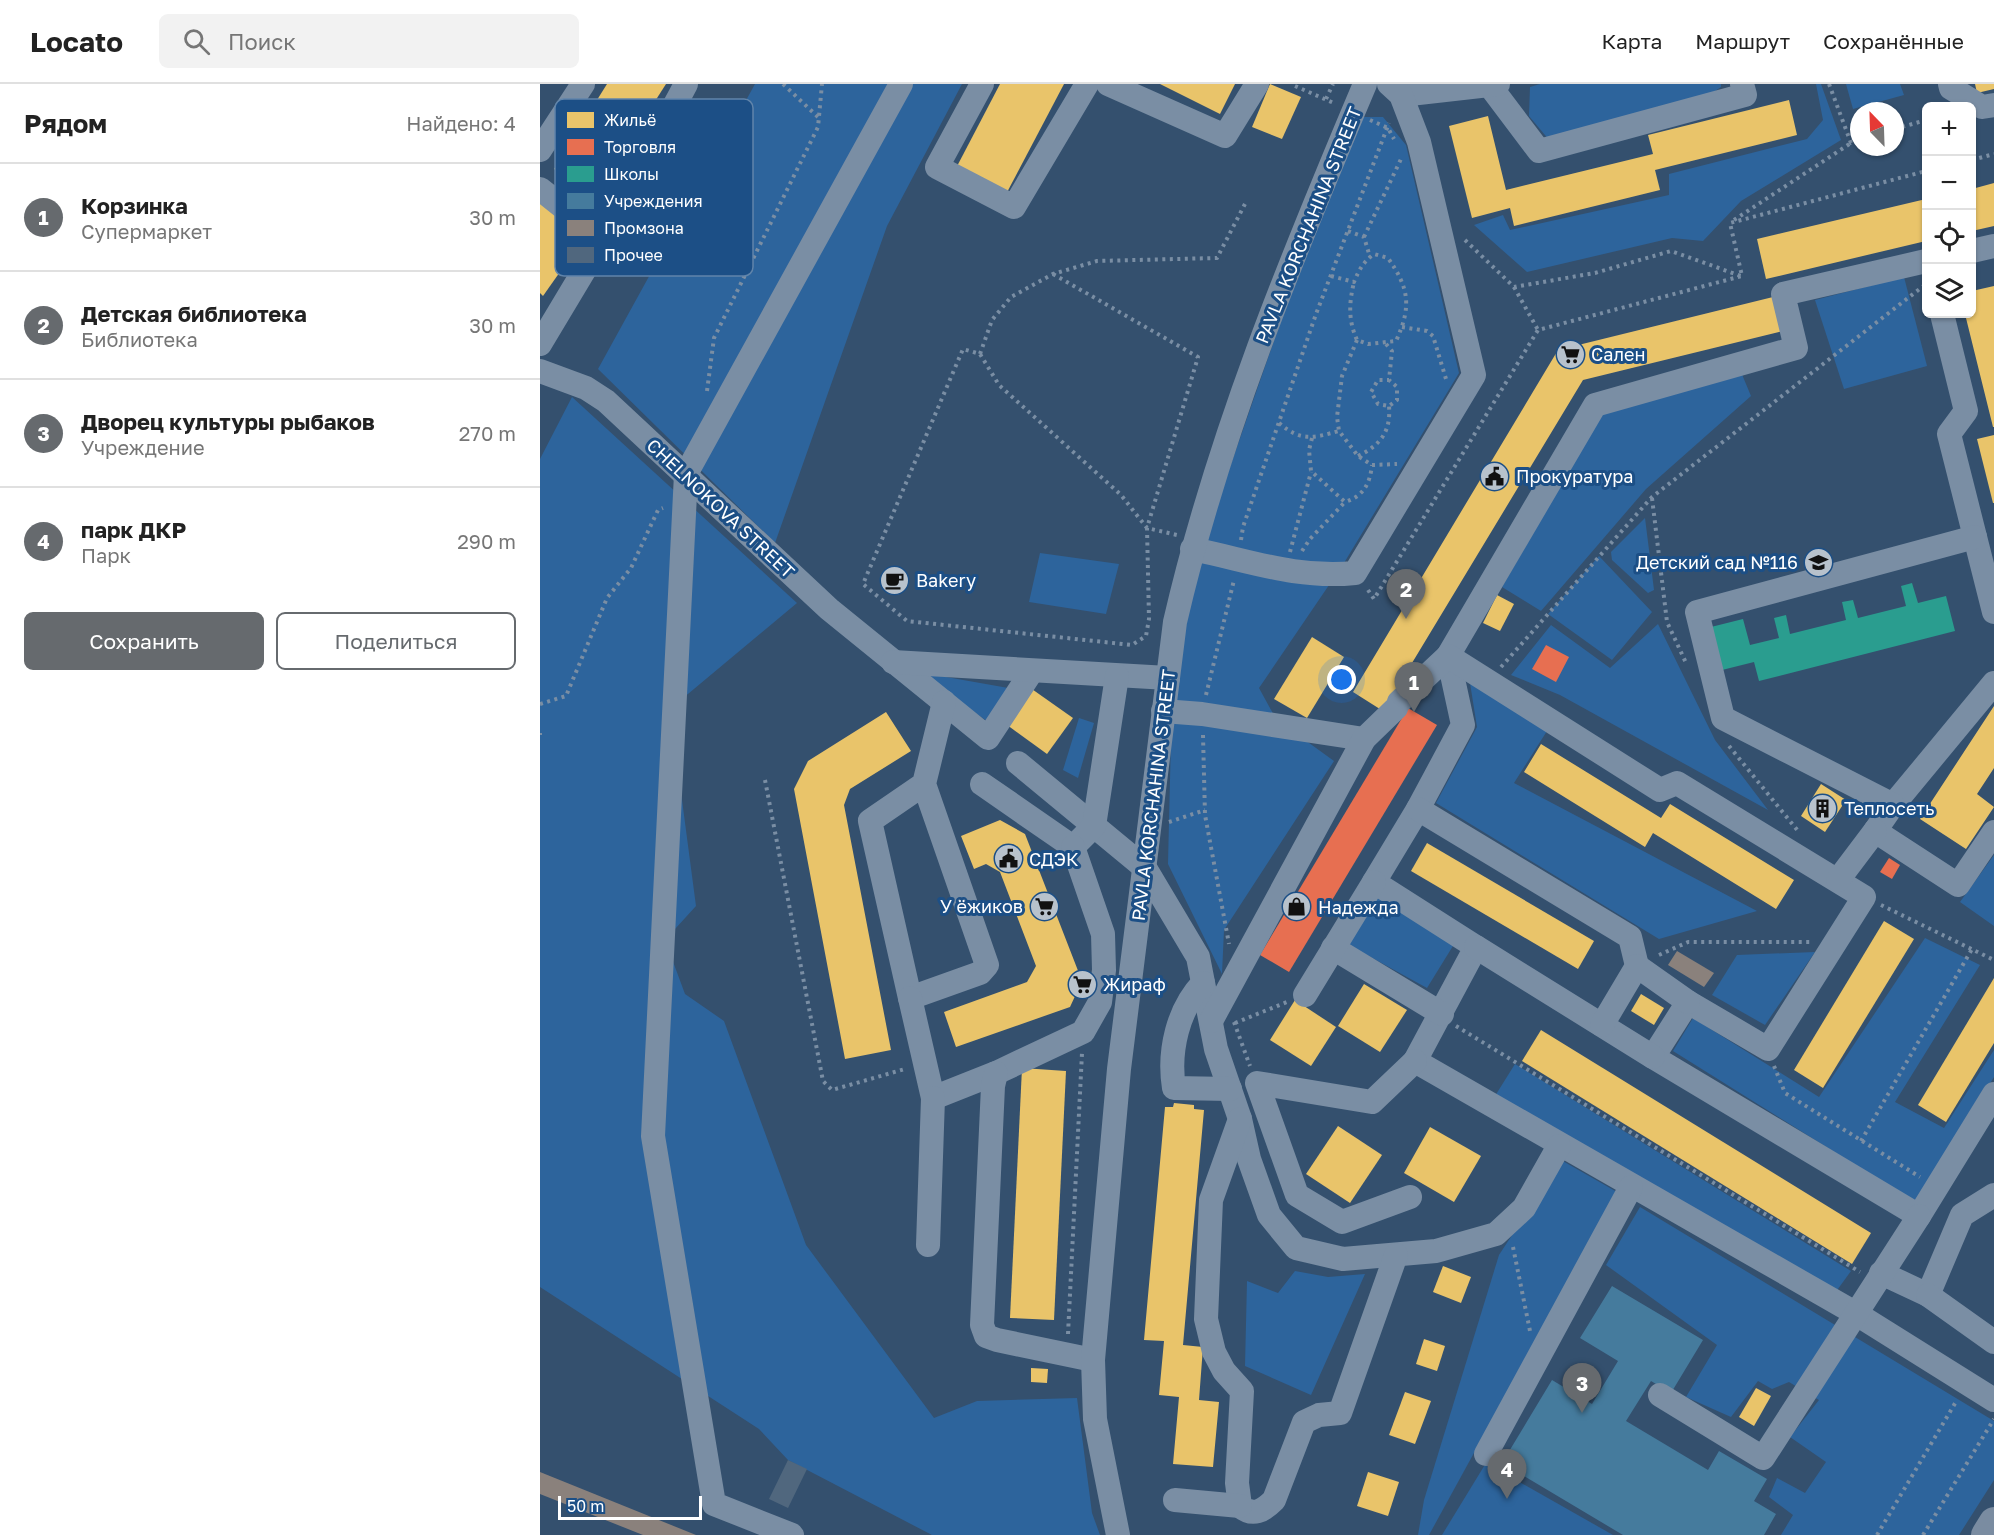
<!DOCTYPE html>
<html lang="ru">
<head>
<meta charset="utf-8">
<style>
  :root { --surface:#fff; --page:#f2f2f2; --text:#222; --muted:#767676; --line:#e0e0e0; --accent:#666a6e }
  body { margin:0; font-family:"Golos Text",sans-serif; background:var(--page); color:var(--text) }
  .controls { position:absolute; right:18px; top:18px; display:grid; overflow:hidden; border-radius:9px; box-shadow:0 2px 4px #0004 }
  .controls button { width:54px; height:54px; display:grid; place-items:center; padding:0; border:0; border-bottom:2px solid var(--line); background:var(--surface); color:var(--text); font:30px sans-serif }
  .compass { position:absolute; left:1310px; top:18px; width:54px; height:54px; border-radius:50%; background:var(--surface); box-shadow:0 2px 4px #0004; rotate:337deg }
  .scale { position:absolute; left:18px; bottom:15px; width:144px; box-sizing:border-box; padding-left:6px; border:3px solid #fff; border-top:0; font-size:16px; line-height:21px; white-space:nowrap; color:#fff; -webkit-text-stroke:4px #1c4f86; paint-order:stroke }
  .you { position:absolute; left:802px; top:596px; width:21px; height:21px; margin:-15px; border:4px solid #fff; border-radius:50%; background:#1a73e8; box-shadow:0 0 0 9px #1a73e833 }
  .badge { display:grid; place-items:center; width:39px; height:39px; border-radius:50%; background:var(--accent); color:#fff; font-size:20px; font-weight:700 }
  .pin { position:absolute; translate:-50% -50px; filter:drop-shadow(0 2px 3px #0008) }
  .pin::after { content:''; position:absolute; top:32px; width:21px; height:18px; background:inherit; clip-path:polygon(0 0,100% 0,50% 100%) }
  .list { margin:0; padding:0; list-style:none }
  h2 { display:flex; justify-content:space-between; align-items:center; height:78px; margin:0; padding:0 24px; font-size:26px }
  h2 small { font-size:20px; font-weight:400; color:var(--muted) }
  .list li { display:grid; grid-template-columns:39px 1fr auto; gap:18px; align-items:center; box-sizing:border-box; height:108px; padding:0 24px; border-top:2px solid var(--line) }
  .list b { display:block; font-size:22px; white-space:nowrap }
  .list p { margin:0; font-size:20px; white-space:nowrap; color:var(--muted) }
  .list em { font-size:20px; font-style:normal; color:var(--muted) }
  .actions { display:flex; gap:12px; padding:18px 24px }
  .actions a { flex:1; padding:14px 0; border:2px solid var(--accent); border-radius:9px; text-align:center; font-size:21px; color:var(--accent) }
  .actions .main { background:var(--accent); color:#fff }
  .icon { flex:none; width:33px; height:33px; fill:none; stroke:currentColor; stroke-width:2; stroke-linecap:round; stroke-linejoin:round }
  .map { position:relative; flex:none; width:1454px; height:1451px; overflow:hidden }
  header { display:flex; align-items:center; gap:36px; box-sizing:border-box; height:84px; padding:0 30px; background:var(--surface); border-bottom:2px solid var(--line) }
  header strong { font-size:28px }
  nav { display:flex; gap:33px; margin-inline-start:auto; font-size:21px }
  .search { width:420px; height:54px; background:var(--page); display:flex; align-items:center; gap:15px; box-sizing:border-box; padding:0 21px; border-radius:9px; color:var(--muted); font-size:22px }
  main { display:flex }
  aside { flex:1; background:var(--surface) }
  .map>svg:first-child { display:block }
</style>
</head>
<body>
<header>
<strong>Locato</strong>
<div class="search"><svg class="icon" aria-label="search" viewBox="0 0 24 24"><circle cx="10" cy="10" r="6"/><path d="M15 15l6 6"/></svg>Поиск</div>
<nav><a>Карта</a><a>Маршрут</a><a>Сохранённые</a></nav>
</header>
<main>
<aside>
<h2>Рядом<small>Найдено: 4</small></h2>
<ul class="list">
<li><span class="badge">1</span><div><b>Корзинка</b><p>Супермаркет</p></div><em>30 m</em></li>
<li><span class="badge">2</span><div><b>Детская библиотека</b><p>Библиотека</p></div><em>30 m</em></li>
<li><span class="badge">3</span><div><b>Дворец культуры рыбаков</b><p>Учреждение</p></div><em>270 m</em></li>
<li><span class="badge">4</span><div><b>парк ДКР</b><p>Парк</p></div><em>290 m</em></li>
</ul>
<div class="actions"><a class="main">Сохранить</a><a>Поделиться</a></div>
</aside>
<div class="map">
<svg width="1454" height="1451" viewBox="0 0 1454 1451">
  <rect width="100%" height="100%" fill="#34506e"/>
  <g fill="#2d649c">
    <polygon points="215,0 422,0 347,142 235,459 58,285"/>
    <polygon points="1000,0 1181,0 1181,3 1159,18 1010,57 989,32 990,3"/>
    <polygon points="1276,0 1281,0 1301,56 1201,117 1163,157 1132,154 987,188 934,141 963,131 970,146 1129,111 1129,90 1267,55 1283,36"/>
    <polygon points="1306,0 1360,0 1364,11 1313,25"/>
    <polygon points="821,33 843,33 866,61 919,289 804,479 719,604 736,635 794,677 684,846 682,890 628,780 632,612 653,489 750,211"/>
    <polygon points="1364,193 1387,282 1304,305 1275,216"/>
    <polygon points="1201,288 1211,312 1106,405 1001,527 962,503 1063,328"/>
    <polygon points="32,313 257,519 130,625 156,822 125,856 145,910 184,937 266,1161 394,1334 437,1317 537,1314 552,1429 560,1451 392,1451 248,1376 219,1345 0,1203 0,375"/>
    <polygon points="1105,434 1114,506 1108,509 1072,476 1071,468"/>
    <polygon points="500,469 579,480 566,530 489,518"/>
    <polygon points="1059,472 1112,528 1072,576 1008,530"/>
    <polygon points="1118,540 1175,656 1228,726 1020,611 971,591 1011,541 1070,584"/>
    <polygon points="378,588 474,605 451,640"/>
    <polygon points="930,599 1007,647 974,699 1217,827 1119,855 896,719 937,643"/>
    <polygon points="539,634 554,639 538,694 523,686"/>
    <polygon points="1454,771 1454,842 1420,818"/>
    <polygon points="838,806 916,857 887,904 805,859"/>
    <polygon points="1385,854 1440,881 1355,1018 1404,1044 1454,966 1454,993 1376,1119 1133,967 1153,934 1279,1013"/>
    <polygon points="1275,868 1225,941 1172,911 1197,871"/>
    <polygon points="975,980 1311,1187 1295,1209 955,1012"/>
    <polygon points="1021,1076 1077,1108 889,1451 878,1451 884,1416 959,1171"/>
    <polygon points="1100,1123 1454,1337 1454,1396 1419,1451 1241,1451 1253,1431 1229,1413 1237,1394 1265,1409 1286,1378 1250,1353 1279,1316 1249,1298 1232,1305 1218,1297 1191,1333 1146,1313 1177,1261 1066,1181"/>
    <polygon points="755,1187 788,1193 825,1190 771,1311 705,1282 707,1197 738,1209"/>
    <polygon points="946,1379 1073,1451 902,1451"/>
  </g>
  <g fill="#e9c46a">
    <polygon points="67,0 126,0 55,111 14,85"/>
    <polygon points="460,0 524,0 464,114 414,88"/>
    <polygon points="620,0 695,0 680,30"/>
    <polygon points="730,0 761,13 742,55 712,43"/>
    <polygon points="1435,0 1454,0 1454,5 1437,9"/>
    <polygon points="1249,16 1257,51 1115,86 1120,106 974,142 970,124 932,134 909,42 948,32 966,106 1113,70 1108,51"/>
    <polygon points="1454,99 1454,142 1432,147 1432,105"/>
    <polygon points="1386,115 1386,157 1226,195 1217,155"/>
    <polygon points="0,119 46,151 3,212 0,209"/>
    <polygon points="1454,202 1454,343 1453,343 1425,230 1432,230 1432,207"/>
    <polygon points="1233,213 1243,247 1043,296 843,627 813,608 1018,266"/>
    <polygon points="1454,351 1454,419 1453,419 1437,355"/>
    <polygon points="957,511 974,520 960,547 943,539"/>
    <polygon points="772,553 804,573 767,634 734,615"/>
    <polygon points="489,603 533,634 507,670 463,638"/>
    <polygon points="1454,622 1454,684 1437,710 1454,723 1426,765 1380,735"/>
    <polygon points="346,628 371,667 310,705 304,721 351,966 305,975 254,705 268,677"/>
    <polygon points="1001,660 1121,734 1130,720 1254,796 1236,825 1113,749 1105,763 984,688"/>
    <polygon points="1281,700 1306,716 1285,748 1261,732"/>
    <polygon points="460,736 485,750 542,897 530,923 416,963 404,928 487,898 496,882 460,788 446,780 434,785 421,752"/>
    <polygon points="887,759 1054,857 1038,885 871,787"/>
    <polygon points="1344,837 1374,855 1283,1004 1254,986"/>
    <polygon points="1454,894 1454,959 1406,1038 1378,1021"/>
    <polygon points="824,900 867,926 840,968 798,942"/>
    <polygon points="1101,910 1124,924 1114,941 1091,927"/>
    <polygon points="755,916 796,943 771,982 730,956"/>
    <polygon points="1001,946 1331,1149 1312,1180 982,977"/>
    <polygon points="482,984 526,987 514,1236 470,1234"/>
    <polygon points="634,1019 654,1021 654,1025 664,1026 643,1261 663,1263 659,1316 679,1318 673,1383 633,1380 639,1313 619,1311 624,1257 604,1256 625,1023 633,1023"/>
    <polygon points="798,1042 842,1071 810,1119 766,1090"/>
    <polygon points="890,1043 941,1072 914,1118 864,1089"/>
    <polygon points="903,1182 931,1193 921,1219 893,1208"/>
    <polygon points="884,1255 905,1262 897,1287 876,1280"/>
    <polygon points="491,1284 508,1285 507,1299 491,1298"/>
    <polygon points="1216,1304 1231,1312 1214,1342 1199,1333"/>
    <polygon points="865,1308 891,1317 875,1360 849,1351"/>
    <polygon points="828,1388 859,1398 848,1432 817,1422"/>
  </g>
  <g fill="#e76f51">
    <polygon points="1006,561 1029,573 1016,598 992,585"/>
    <polygon points="868,624 897,641 749,888 720,871"/>
    <polygon points="1349,774 1360,781 1352,795 1340,788"/>
  </g>
  <polygon fill="#2a9d8f" points="1372,499 1378,519 1406,512 1415,547 1219,597 1214,578 1178,587 1167,544 1203,535 1210,561 1239,554 1234,534 1246,531 1250,550 1306,536 1302,518 1313,516 1318,534 1366,522 1361,502"/>
  <polygon fill="#457b9d" points="1072,1202 1163,1256 1131,1309 1111,1297 1086,1337 1168,1386 1179,1367 1227,1395 1214,1417 1236,1430 1224,1451 1083,1451 962,1379 1012,1296 1052,1320 1078,1277 1040,1254"/>
  <g fill="#8a817c">
    <polygon points="1137,867 1174,889 1164,903 1128,881"/>
    <polygon points="0,1388 156,1451 103,1451 0,1410"/>
  </g>
  <polygon fill="#50677e" points="248,1376 267,1385 248,1424 229,1415"/>
  <g fill="none" stroke-linecap="round" stroke-linejoin="round">
    <g stroke="#7a8ea4" stroke-width="4" stroke-dasharray="3 4.5" stroke-linecap="butt">
      <polyline points="243,0 279,34"/>
      <polyline points="1289,0 1311,59 1319,57"/>
      <polyline points="755,2 796,20"/>
      <polyline points="786,15 793,0"/>
      <polyline points="830,36 848,44 854,55"/>
      <polyline points="1355,45 1386,36"/>
      <polyline points="1432,76 1454,70"/>
      <polyline points="1194,136 1311,59"/>
      <polyline points="808,147 824,153 830,173"/>
      <polyline points="824,153 861,75"/>
      <polyline points="925,156 974,203 1055,189 1131,167 1201,192"/>
      <polyline points="513,190 658,273 607,444 609,535 606,552 592,561 367,537 323,500 423,265 440,270 459,301 581,411 607,444 637,451"/>
      <path d="M791,192L814,198C819,186 823,178 834,170L848,174C869,204 872,222 856,257L828,260L817,256C808,236 809,219 814,198"/>
      <polyline points="974,203 998,246"/>
      <polyline points="862,243 887,247 893,252 906,295"/>
      <polyline points="817,256 802,292 797,333 799,347 818,372 832,381 857,380"/>
      <polyline points="846,260 852,267 849,296 857,303 857,316 849,322 838,320 831,308 838,296 849,296"/>
      <polyline points="440,270 452,236 471,213 513,190 557,177 677,174 706,118"/>
      <polyline points="167,307 174,254 278,43 282,0"/>
      <path d="M739,339C761,358 773,354 799,347"/>
      <path d="M772,354L769,366L771,387L805,418C824,412 830,399 832,381"/>
      <path d="M818,372C841,361 851,347 849,322"/>
      <polyline points="1112,414 1127,538 1147,581"/>
      <polyline points="701,456 703,443 776,230 849,39"/>
      <polyline points="762,467 770,455 805,418"/>
      <polyline points="750,468 771,388"/>
      <polyline points="828,506 834,515 998,246 1202,192 1190,139 1386,87"/>
      <polyline points="961,583 1112,413 1386,200"/>
      <polyline points="666,611 694,496"/>
      <polyline points="0,620 26,612 67,514 91,484 118,426 123,424"/>
      <polyline points="0,649 0,651"/>
      <polyline points="663,651 665,731 689,860"/>
      <polyline points="1189,662 1258,747"/>
      <polyline points="225,696 283,997 292,1006 365,985"/>
      <polyline points="629,738 665,726"/>
      <polyline points="1341,821 1454,876"/>
      <polyline points="1119,871 1148,858 1270,858"/>
      <polyline points="694,938 710,982"/>
      <polyline points="695,939 747,918"/>
      <polyline points="916,942 1320,1188"/>
      <polyline points="1234,982 1245,1009 1380,1093"/>
      <polyline points="1321,1057 1432,865"/>
      <polyline points="973,1163 990,1247"/>
      <polyline points="528,1250 542,969"/>
      <polyline points="1337,1451 1417,1316"/>
      <polyline points="1383,1451 1454,1335"/>
    </g>
    <g stroke="#7a8ea4" stroke-width="24">
      <polyline points="442,0 397,83 474,123 547,0"/>
      <polyline points="568,0 685,52 717,0"/>
      <polyline points="1410,0 1411,4 1442,23 1454,21"/>
      <polyline points="950,2 999,67 1205,11 1202,0"/>
      <polyline points="861,11 958,0"/>
      <polyline points="0,66 43,0"/>
      <polyline points="0,105 63,155"/>
      <polyline points="1432,167 1454,162"/>
      <polyline points="1386,177 1243,210 1256,264 1055,321 908,572 923,641 878,725 834,798 936,863 875,977 1315,1229 1454,1316"/>
      <polyline points="1402,230 1426,327 1409,350 1454,528"/>
      <polyline points="0,260 63,155 146,0"/>
      <polyline points="0,287 46,304 66,317 289,525 448,654 492,587"/>
      <path d="M652,465C708,476 756,495 815,489L934,291L879,58L861,11L849,0"/>
      <polyline points="353,578 628,594"/>
      <polyline points="1454,599 1353,721 1335,747 1418,801 1454,748"/>
      <polyline points="859,618 908,572 1120,706 1137,699 1324,813 1228,965 1148,918 1113,973 1379,1132 1454,1010"/>
      <polyline points="623,627 662,630 824,655"/>
      <polyline points="478,679 605,784 658,873 676,965 700,1035 709,1075 729,1131 756,1164 803,1175 896,1167 956,1150 984,1124 1019,1062"/>
      <polyline points="384,700 330,737 370,914 440,889 447,881 384,700 404,618"/>
      <polyline points="442,700 533,763 554,742 577,592"/>
      <polyline points="1353,721 1183,634 1157,528 1435,453"/>
      <polyline points="878,725 1090,853 1097,882"/>
      <polyline points="1298,796 1335,747"/>
      <polyline points="936,863 1113,973"/>
      <polyline points="793,864 902,930"/>
      <path d="M663,899C638,925 628,967 634,1004L690,1005"/>
      <polyline points="765,911 834,798"/>
      <polyline points="370,914 393,1014 456,989 543,948 560,918 564,886 563,850 533,763"/>
      <polyline points="671,937 824,655 856,624"/>
      <polyline points="1062,941 1097,882 1148,918"/>
      <polyline points="456,989 453,1002 442,1241 446,1252 457,1256 553,1276"/>
      <path d="M700,1035L671,1116L666,1235L674,1268L684,1287L702,1307L697,1399L700,1422C713,1433 723,1427 734,1416L764,1338L779,1331L800,1329L856,1171"/>
      <polyline points="870,1113 802,1138 757,1111 717,999 832,1018 875,977"/>
      <polyline points="388,1161 393,1014"/>
      <polyline points="1341,1189 1388,1211 1422,1131 1454,1111"/>
      <polyline points="1388,1211 1454,1258"/>
      <polyline points="1120,1311 1223,1374 1379,1132"/>
      <polyline points="946,1370 1091,1103"/>
      <polyline points="635,1416 700,1422"/>
      <polyline points="252,1451 174,1420 113,1052 146,390 361,0"/>
      <path d="M578,1451L555,1335L553,1276L579,985L635,538C678,352 751,175 825,0"/>
    </g>
    <polyline stroke="#7a8ca1" stroke-width="30" points="1446,1451 1454,1438"/>
  </g>
  <defs>
    <symbol id="supermarket-disc" viewBox="-11 -11 22 22"><circle r="9.5" fill="#b8c2cc" stroke="#1c4f86"/><path d="M-6-5.5h2.5l.6 2H6L4.5 2H-2.5L-4.4-4H-6ZM-1.5 3.2a1.3 1.3 0 1 0 .1 0ZM3 3.2a1.3 1.3 0 1 0 .1 0Z" fill="#111"/></symbol>
    <symbol id="civic-disc" viewBox="-11 -11 22 22"><circle r="9.5" fill="#b8c2cc" stroke="#1c4f86"/><path d="M-.6-6.5H3V-4.5H.6V-3L4-1V1h2V6H-6V1h2V-1L-.6-3ZM-1.2 2.5V6h2.4V2.5Z" fill="#111"/></symbol>
    <symbol id="school-disc" viewBox="-11 -11 22 22"><circle r="9.5" fill="#b8c2cc" stroke="#1c4f86"/><path d="M0-5L7-2L0 1L-7-2ZM-4 1L0 2.5L4 1V4Q0 6-4 4Z" fill="#111"/></symbol>
    <symbol id="cafe-disc" viewBox="-11 -11 22 22"><circle r="9.5" fill="#b8c2cc" stroke="#1c4f86"/><path d="M-5.5-4.5H6V0H3Q3 3.5 0 3.5H-2.5Q-5.5 3.5-5.5 0ZM3-3.2v2h1.7v-2ZM-6 4.5H4V6H-6Z" fill="#111"/></symbol>
    <symbol id="building-disc" viewBox="-11 -11 22 22"><circle r="9.5" fill="#b8c2cc" stroke="#1c4f86"/><path d="M-4-6H4V6H1V3H-1V6H-4ZM-2.5-4.3h1.7v1.8h-1.7ZM.8-4.3h1.7v1.8H.8ZM-2.5-1h1.7V.8h-1.7ZM.8-1h1.7V.8H.8Z" fill="#111"/></symbol>
    <symbol id="shop-disc" viewBox="-11 -11 22 22"><circle r="9.5" fill="#b8c2cc" stroke="#1c4f86"/><path d="M-5-2.5h2.3a2.7 3.5 0 0 1 5.4 0H5L5.5 6h-11ZM-1.5-2.5h3a1.5 2.3 0 0 0-3 0Z" fill="#111"/></symbol>
  </defs>
  <g fill-rule="evenodd">
    <use href="#supermarket-disc" x="1014" y="254" width="33" height="33"/>
    <use href="#civic-disc" x="938" y="376" width="33" height="33"/>
    <use href="#school-disc" x="1262" y="462" width="33" height="33"/>
    <use href="#cafe-disc" x="338" y="480" width="33" height="33"/>
    <use href="#building-disc" x="1266" y="708" width="33" height="33"/>
    <use href="#civic-disc" x="452" y="758" width="33" height="33"/>
    <use href="#supermarket-disc" x="488" y="806" width="33" height="33"/>
    <use href="#shop-disc" x="740" y="806" width="33" height="33"/>
    <use href="#supermarket-disc" x="526" y="884" width="33" height="33"/>
  </g>
  <g text-anchor="middle" dominant-baseline="central" stroke-width="6" stroke-linejoin="round" paint-order="stroke">
    <g font-size="18" fill="#fff" stroke="#1c4f86">
      <text transform="translate(768 141) rotate(-68)">PAVLA KORCHAHINA STREET</text>
      <text transform="translate(181 424) rotate(43)">CHELNOKOVA STREET</text>
      <text transform="translate(613 711) rotate(-83)">PAVLA KORCHAHINA STREET</text>
    </g>
    <g font-size="18" fill="#fff" stroke="#1c4f86" text-anchor="start">
      <text x="1051" y="270">Сален</text>
      <text x="976" y="392">Прокуратура</text>
      <text x="1258" y="478" text-anchor="end">Детский сад №116</text>
      <text x="376" y="496">Bakery</text>
      <text x="1304" y="724">Теплосеть</text>
      <text x="489" y="775">СДЭК</text>
      <text x="483" y="822" text-anchor="end">У ёжиков</text>
      <text x="778" y="823">Надежда</text>
      <text x="563" y="900">Жираф</text>
    </g>
  </g>
  <rect x="15" y="15" width="198" height="177" rx="9" fill="#1c4f86" stroke="#6084aa" stroke-width="1.5"/>
  <rect x="27" y="28" width="27" height="16" fill="#e9c46a"/>
  <rect x="27" y="55" width="27" height="16" fill="#e76f51"/>
  <rect x="27" y="82" width="27" height="16" fill="#2a9d8f"/>
  <rect x="27" y="109" width="27" height="16" fill="#457b9d"/>
  <rect x="27" y="136" width="27" height="16" fill="#8a817c"/>
  <rect x="27" y="163" width="27" height="16" fill="#50677e"/>
  <g font-size="16" fill="#fff">
    <text x="64" y="42">Жильё</text>
    <text x="64" y="69">Торговля</text>
    <text x="64" y="96">Школы</text>
    <text x="64" y="123">Учреждения</text>
    <text x="64" y="150">Промзона</text>
    <text x="64" y="177">Прочее</text>
  </g>
</svg>
<div class="controls">
<button>+</button>
<button>−</button>
<button><svg class="icon" aria-label="locate" viewBox="0 0 24 24"><circle cx="12" cy="12" r="6"/><path d="M12 2v4M12 18v4M2 12h4M18 12h4"/></svg></button>
<button><svg class="icon" aria-label="layers" viewBox="0 0 24 24"><path d="M12 4l9 5-9 5-9-5zM3 14l9 5 9-5"/></svg></button>
</div>
<svg class="compass" viewBox="-18 -18 36 36"><path d="M0-13l5 13h-10z" fill="#e53935"/><path d="M0 13l5-13h-10z" fill="#767676"/></svg>
<div class="scale">50 m</div>
<div class="you"></div>
<div class="pin badge" style="left:874px;top:628px">1</div>
<div class="pin badge" style="left:866px;top:535px">2</div>
<div class="pin badge" style="left:1042px;top:1329px">3</div>
<div class="pin badge" style="left:967px;top:1415px">4</div>
</div>
</main>
</body>
</html>
